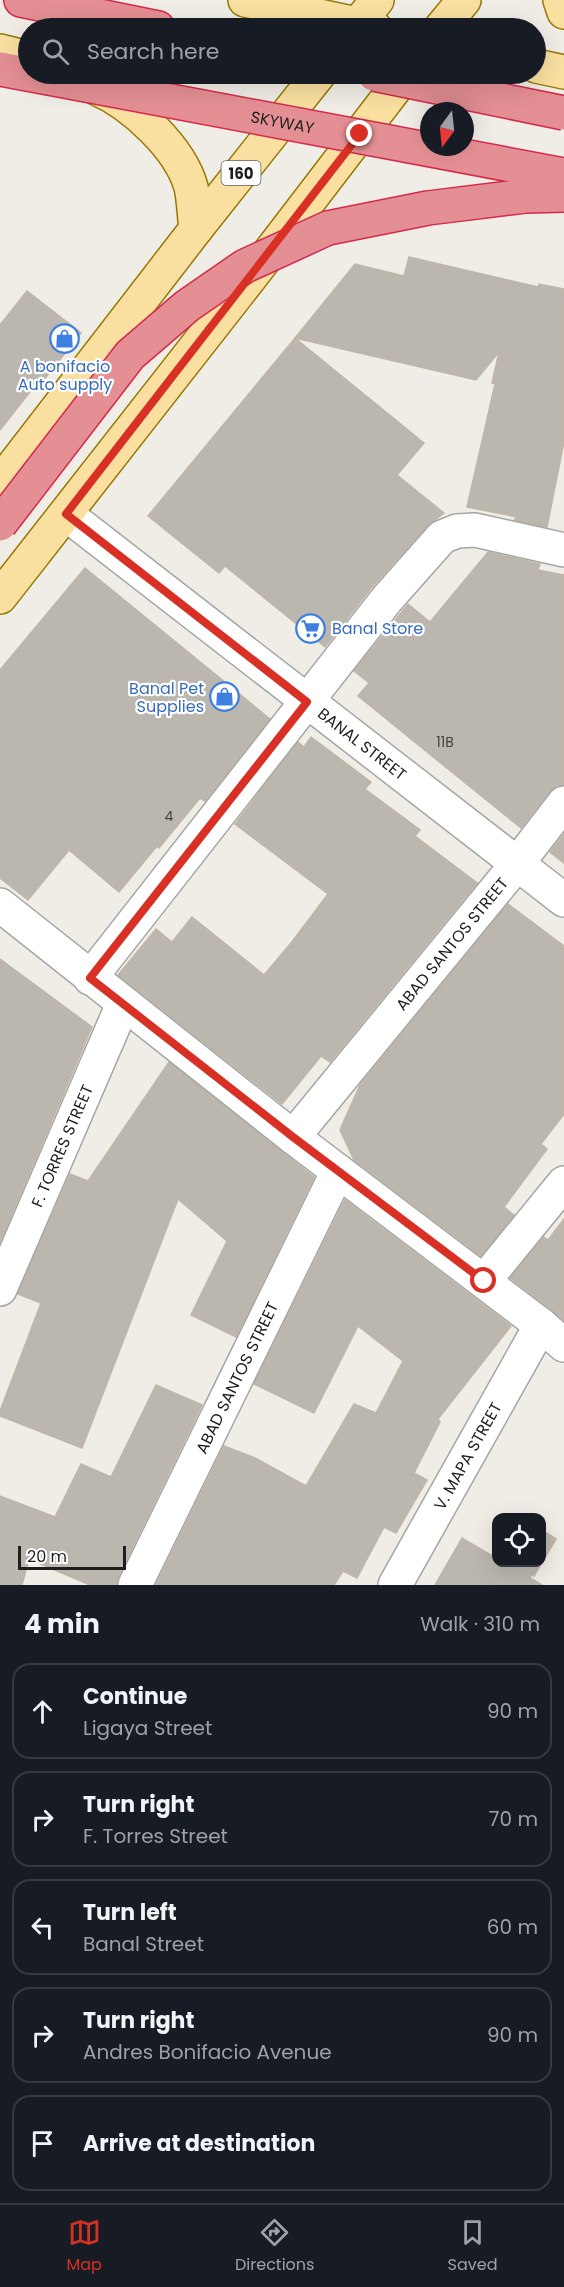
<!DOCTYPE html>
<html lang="en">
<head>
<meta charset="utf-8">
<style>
  :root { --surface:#171b24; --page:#20242c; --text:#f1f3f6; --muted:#9ea1a6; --line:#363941; --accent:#d93025 }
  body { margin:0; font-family:Poppins,sans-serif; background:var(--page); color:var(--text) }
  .controls { position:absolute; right:18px; bottom:18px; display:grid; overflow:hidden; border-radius:12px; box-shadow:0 6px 24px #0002 }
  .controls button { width:54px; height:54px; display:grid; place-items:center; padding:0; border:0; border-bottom:2px solid var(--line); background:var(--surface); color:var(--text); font:30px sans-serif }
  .compass { position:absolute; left:420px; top:102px; width:54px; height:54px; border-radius:50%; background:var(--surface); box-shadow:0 6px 24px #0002; rotate:195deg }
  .scale { position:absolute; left:18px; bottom:15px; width:108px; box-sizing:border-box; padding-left:6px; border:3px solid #1e1e1e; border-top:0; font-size:16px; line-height:21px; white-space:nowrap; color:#1e1e1e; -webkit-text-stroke:4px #fff; paint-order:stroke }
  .stop { position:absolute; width:18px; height:18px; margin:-14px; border:4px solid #d93025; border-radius:50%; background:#fff }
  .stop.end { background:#d93025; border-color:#fff; box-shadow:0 2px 6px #0008 }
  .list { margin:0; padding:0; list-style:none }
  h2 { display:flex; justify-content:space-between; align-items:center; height:78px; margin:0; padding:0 24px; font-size:26px }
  h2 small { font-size:20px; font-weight:400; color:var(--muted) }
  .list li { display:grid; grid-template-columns:39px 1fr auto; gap:18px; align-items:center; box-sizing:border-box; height:96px; margin:0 12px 12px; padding:0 12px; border:2px solid var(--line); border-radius:18px }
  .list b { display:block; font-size:22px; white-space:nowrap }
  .list p { margin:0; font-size:20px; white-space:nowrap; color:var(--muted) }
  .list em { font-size:20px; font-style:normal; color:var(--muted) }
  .icon { flex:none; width:33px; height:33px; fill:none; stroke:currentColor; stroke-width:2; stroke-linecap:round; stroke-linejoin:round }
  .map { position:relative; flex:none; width:564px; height:1585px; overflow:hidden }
  .search { position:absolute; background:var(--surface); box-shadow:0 6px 24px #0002; left:18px; right:18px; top:18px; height:66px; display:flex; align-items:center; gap:15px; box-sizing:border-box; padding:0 21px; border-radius:33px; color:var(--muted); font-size:22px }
  .sheet { height:618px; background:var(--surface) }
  nav { display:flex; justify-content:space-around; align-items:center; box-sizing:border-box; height:84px; border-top:2px solid var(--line); background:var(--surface); font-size:16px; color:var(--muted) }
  nav a { display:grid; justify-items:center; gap:3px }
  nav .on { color:var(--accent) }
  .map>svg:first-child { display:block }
</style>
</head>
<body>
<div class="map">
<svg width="564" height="1585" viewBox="0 0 564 1585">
  <rect width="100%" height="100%" fill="#efede5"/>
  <g fill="#bbb6ae" stroke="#c0b6a8" stroke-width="1.5">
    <polygon points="409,257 538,287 539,284 564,289 564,442 547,527 514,520 517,517 467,507 495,384 492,383 499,352 476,380 295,338 355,264 404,276"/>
    <polygon points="27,291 81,333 43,381 40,379 0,430 0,325"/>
    <polygon points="295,338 424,443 397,475 444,513 428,525 372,587 325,647 225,566 219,573 148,516"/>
    <polygon points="488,552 540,564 538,570 564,575 564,785 556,786 549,792 521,828 358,696 369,683 354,671 408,604 430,622"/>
    <polygon points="85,568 270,719 205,801 200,798 159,848 157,846 119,892 69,850 28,900 0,878 0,670"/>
    <polygon points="311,737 371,782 365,789 420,830 415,836 477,883 330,1062 321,1056 282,1104 118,975 156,929 172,942 192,917 264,975 291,943 328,894 235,824 298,742 304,747"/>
    <polygon points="564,834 564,863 550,852"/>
    <polygon points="508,904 564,946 564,1114 541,1144 547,1149 504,1207 514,1215 481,1256 354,1160 340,1130 360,1085"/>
    <polygon points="0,959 92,1027 0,1242"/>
    <polygon points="169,1062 314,1177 236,1337 191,1315 227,1241 178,1199 82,1448 0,1416 0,1411 41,1303 18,1294 70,1174 88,1181"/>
    <polygon points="345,1200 511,1326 438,1419 440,1422 414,1473 427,1480 396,1533 384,1527 357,1578 343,1571 334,1585 156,1585 224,1446 255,1458 306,1486 354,1404 376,1413 403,1361 358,1326 314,1413 254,1384"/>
    <polygon points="564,1219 564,1320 510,1278 544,1237 548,1240"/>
    <polygon points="156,1385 202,1405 118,1577 116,1585 90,1585 29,1559 22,1585 0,1585 0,1496 55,1517 81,1464 111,1477"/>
    <polygon points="542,1530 556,1539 534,1576 531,1575 530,1578 542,1585 435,1585 462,1538 494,1557 496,1552 496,1563 542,1563"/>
  </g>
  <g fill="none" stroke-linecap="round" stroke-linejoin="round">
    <defs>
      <g id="street">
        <path id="s1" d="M66,514L564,900"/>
        <polyline points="0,905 293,1137 541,1325 564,1345"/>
        <polyline points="90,978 387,599 442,537 457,531 475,530 564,550"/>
        <path id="s2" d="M293,1137L517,864L564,803"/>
        <polyline points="484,1281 564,1183"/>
        <path id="s3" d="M0,1289L123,1004"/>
        <path id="s4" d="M135,1585L338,1171"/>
        <path id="s5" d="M395,1585L541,1325"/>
      </g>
      <g id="primary">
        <polyline points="245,0 375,28"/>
        <polyline points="560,0 564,12"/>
        <polyline points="355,28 377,0"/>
        <polyline points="441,28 464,0"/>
        <polyline points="0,51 28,58"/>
        <polyline points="536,66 564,72"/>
        <path d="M96,88C133,104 180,148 191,187C194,200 194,215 196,229"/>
        <polyline points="0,483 196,229 319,74"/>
        <polyline points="0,597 253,274 406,74"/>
      </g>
      <g id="highway">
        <polyline points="21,0 158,28"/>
        <polyline points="0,69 86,85"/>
      </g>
    </defs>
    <use href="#street" stroke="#a5a5a5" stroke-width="36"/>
    <use href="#primary" stroke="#947905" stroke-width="36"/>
    <use href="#highway" stroke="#d52a4c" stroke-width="36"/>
    <use href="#street" stroke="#fff" stroke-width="33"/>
    <use href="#primary" stroke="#f9dfa0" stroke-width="33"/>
    <use href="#highway" stroke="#e48f93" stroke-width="33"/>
    <defs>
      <g id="highway-bridge">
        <polyline points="374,74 564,113"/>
        <path id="s6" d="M86,85L564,175"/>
        <polyline points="0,524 130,355 187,306 245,266 328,228 428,208 526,196 564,195"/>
      </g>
    </defs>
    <use href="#highway-bridge" stroke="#d52a4c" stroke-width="36" stroke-linecap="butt"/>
    <use href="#highway-bridge" stroke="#e48f93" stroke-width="33"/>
  </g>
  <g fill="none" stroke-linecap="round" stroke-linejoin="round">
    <polyline stroke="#d93025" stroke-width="8" points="360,134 66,514 307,702 90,978 293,1137 484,1281"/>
  </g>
  <defs>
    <symbol id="shop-ring" viewBox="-11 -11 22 22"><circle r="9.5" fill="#fff" stroke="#3f7fe0" stroke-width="1.5"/><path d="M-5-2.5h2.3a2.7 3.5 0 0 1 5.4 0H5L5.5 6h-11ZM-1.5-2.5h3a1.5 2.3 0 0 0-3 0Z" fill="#3f7fe0"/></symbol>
    <symbol id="supermarket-ring" viewBox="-11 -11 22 22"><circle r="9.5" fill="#fff" stroke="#3f7fe0" stroke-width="1.5"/><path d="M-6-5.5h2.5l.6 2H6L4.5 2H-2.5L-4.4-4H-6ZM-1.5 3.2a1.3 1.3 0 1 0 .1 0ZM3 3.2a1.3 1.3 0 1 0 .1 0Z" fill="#3f7fe0"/></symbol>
  </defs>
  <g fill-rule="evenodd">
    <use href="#shop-ring" x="48" y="322" width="33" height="33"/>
    <use href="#supermarket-ring" x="294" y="612" width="33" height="33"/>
    <use href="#shop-ring" x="208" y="680" width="33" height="33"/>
  </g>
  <g text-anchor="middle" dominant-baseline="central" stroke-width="4.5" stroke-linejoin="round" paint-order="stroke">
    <g font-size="14" fill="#454442">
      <text x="445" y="742">11B</text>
      <text x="169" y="816">4</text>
    </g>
    <rect fill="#fff" stroke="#626262" stroke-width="1.5" x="221.5" y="161" width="39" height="24" rx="4.5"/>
    <g font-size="15" font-weight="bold" fill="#1e1e1e">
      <text x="241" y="173">160</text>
    </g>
    <g font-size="16" fill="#1e1e1e" stroke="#fff">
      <text stroke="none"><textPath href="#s6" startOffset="200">SKYWAY</textPath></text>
      <text stroke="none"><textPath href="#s1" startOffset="375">BANAL STREET</textPath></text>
      <text stroke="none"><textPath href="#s2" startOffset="250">ABAD SANTOS STREET</textPath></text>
      <text stroke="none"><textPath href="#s3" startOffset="156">F. TORRES STREET</textPath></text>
      <text stroke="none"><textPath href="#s4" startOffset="231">ABAD SANTOS STREET</textPath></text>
      <text stroke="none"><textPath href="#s5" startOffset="148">V. MAPA STREET</textPath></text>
    </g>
    <g font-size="16" fill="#366cbe" stroke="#fff">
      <text x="65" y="366">A bonifacio<tspan x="65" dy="18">Auto supply</tspan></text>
      <text x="332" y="628" text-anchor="start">Banal Store</text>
      <text x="204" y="688" text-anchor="end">Banal Pet<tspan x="204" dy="18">Supplies</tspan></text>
    </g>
  </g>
</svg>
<div class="controls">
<button><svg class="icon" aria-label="locate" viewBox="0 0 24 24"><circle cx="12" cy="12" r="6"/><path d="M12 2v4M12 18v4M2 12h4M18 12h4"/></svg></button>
</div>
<svg class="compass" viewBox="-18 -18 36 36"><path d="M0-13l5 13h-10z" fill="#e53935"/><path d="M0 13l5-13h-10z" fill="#9ea1a6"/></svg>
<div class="scale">20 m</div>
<div class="stop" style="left:484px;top:1281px"></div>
<div class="stop end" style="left:360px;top:134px"></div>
<div class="search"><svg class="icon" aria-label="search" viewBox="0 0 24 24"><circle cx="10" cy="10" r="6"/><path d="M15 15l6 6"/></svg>Search here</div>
</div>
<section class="sheet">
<h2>4 min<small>Walk · 310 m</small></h2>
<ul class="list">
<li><svg class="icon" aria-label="ahead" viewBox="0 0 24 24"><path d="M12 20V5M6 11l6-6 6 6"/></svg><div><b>Continue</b><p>Ligaya Street</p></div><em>90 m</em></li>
<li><svg class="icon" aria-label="right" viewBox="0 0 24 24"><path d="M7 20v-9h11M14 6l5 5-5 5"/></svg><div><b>Turn right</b><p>F. Torres Street</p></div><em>70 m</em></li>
<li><svg class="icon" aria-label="left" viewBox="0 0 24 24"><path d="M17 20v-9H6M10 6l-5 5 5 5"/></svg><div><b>Turn left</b><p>Banal Street</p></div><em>60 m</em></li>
<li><svg class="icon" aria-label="right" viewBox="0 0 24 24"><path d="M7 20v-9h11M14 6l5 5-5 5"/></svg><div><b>Turn right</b><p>Andres Bonifacio Avenue</p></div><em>90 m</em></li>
<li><svg class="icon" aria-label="arrive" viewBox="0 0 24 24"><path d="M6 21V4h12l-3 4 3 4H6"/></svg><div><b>Arrive at destination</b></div></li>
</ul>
</section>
<nav>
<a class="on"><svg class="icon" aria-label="map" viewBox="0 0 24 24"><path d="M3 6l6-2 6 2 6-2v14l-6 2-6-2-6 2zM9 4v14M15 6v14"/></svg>Map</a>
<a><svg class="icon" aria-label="directions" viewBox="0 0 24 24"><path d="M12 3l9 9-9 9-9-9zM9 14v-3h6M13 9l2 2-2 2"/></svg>Directions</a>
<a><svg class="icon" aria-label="saved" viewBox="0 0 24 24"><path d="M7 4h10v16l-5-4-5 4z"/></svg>Saved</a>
</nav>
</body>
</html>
